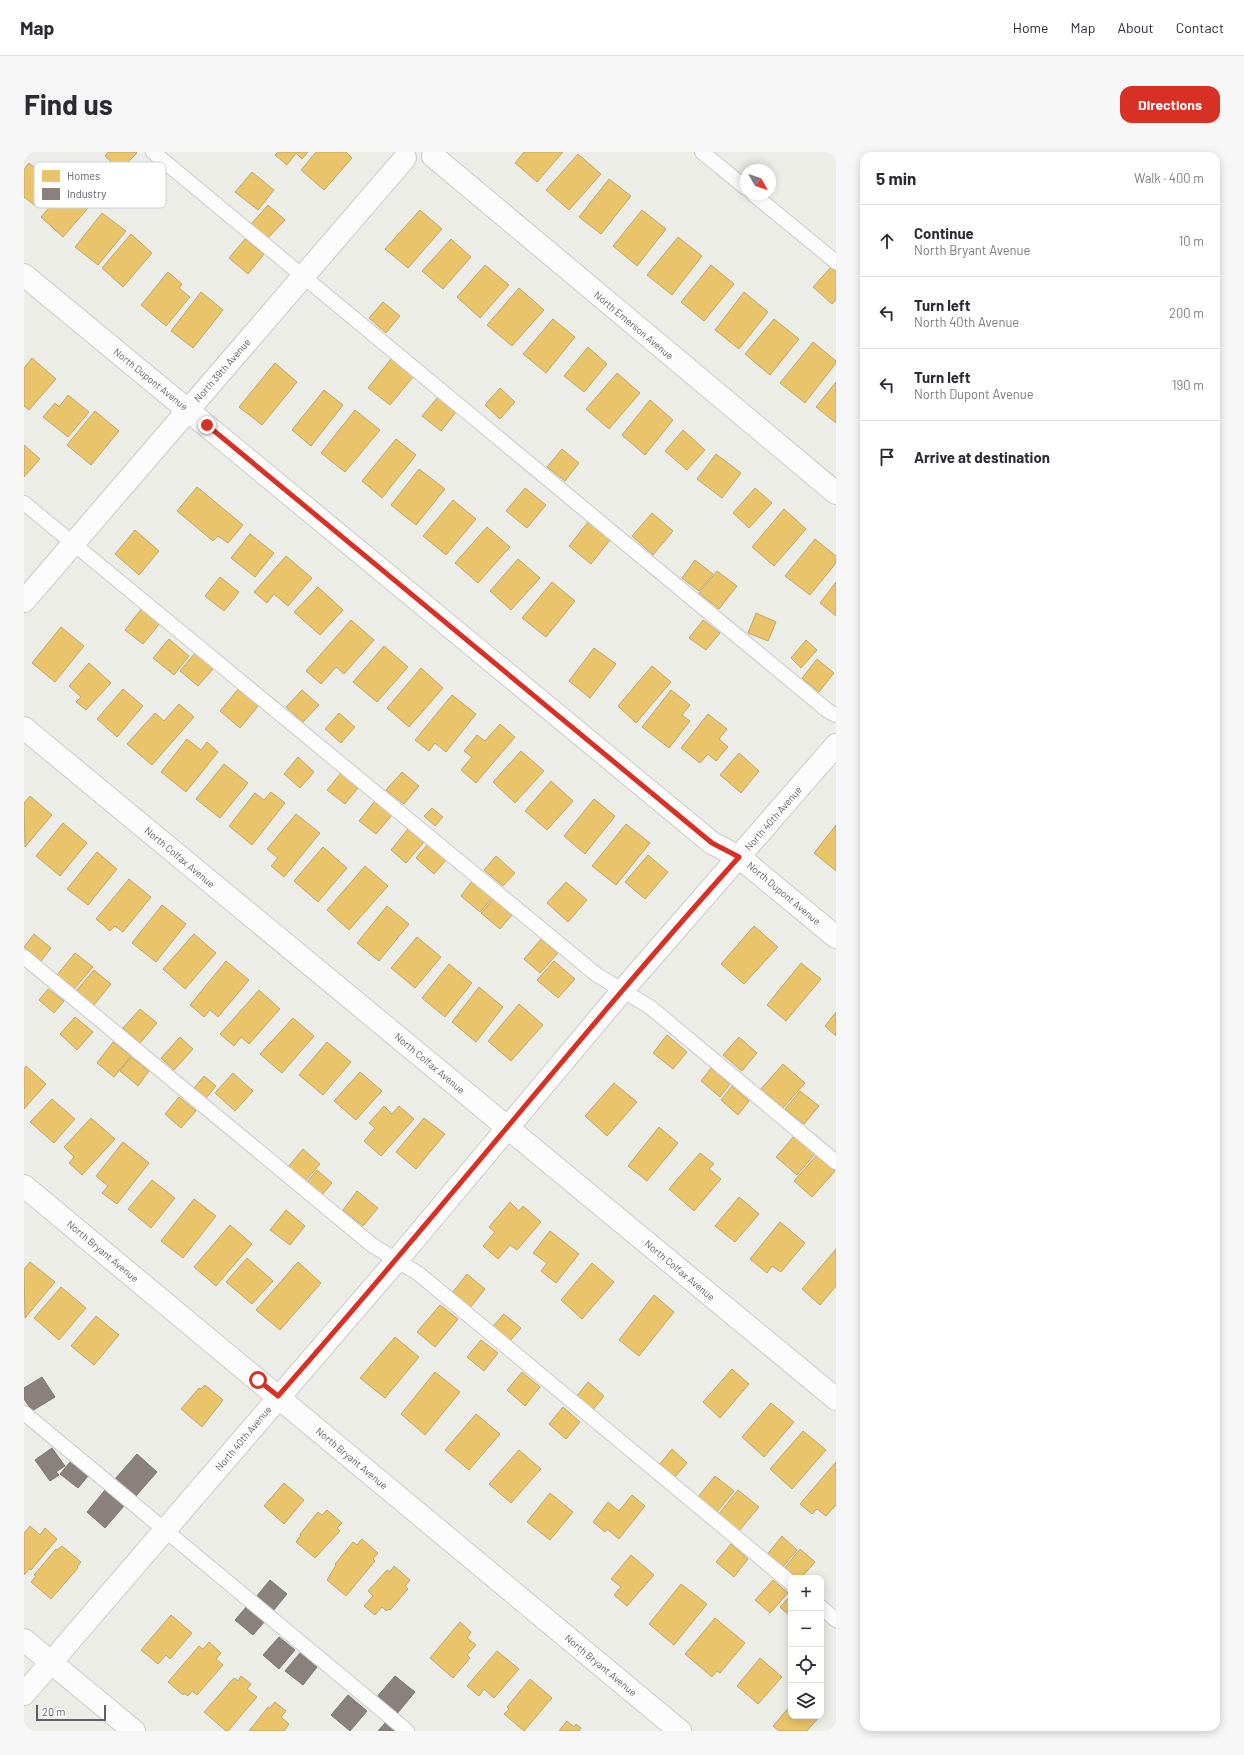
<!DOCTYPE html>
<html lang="en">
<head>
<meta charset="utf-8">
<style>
  :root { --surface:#fff; --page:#f7f7f7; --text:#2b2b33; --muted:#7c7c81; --line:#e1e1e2; --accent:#d93025 }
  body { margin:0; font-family:Barlow,sans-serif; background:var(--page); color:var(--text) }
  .controls { position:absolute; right:12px; bottom:12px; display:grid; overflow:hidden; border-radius:8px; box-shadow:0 2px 10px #0003 }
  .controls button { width:36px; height:36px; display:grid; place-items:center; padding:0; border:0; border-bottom:1px solid var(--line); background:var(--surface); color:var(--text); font:20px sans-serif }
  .compass { position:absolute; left:716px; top:12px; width:36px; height:36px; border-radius:50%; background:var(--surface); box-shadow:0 2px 10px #0003; rotate:130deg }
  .scale { position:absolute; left:12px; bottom:10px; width:70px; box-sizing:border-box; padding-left:4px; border:2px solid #5d6066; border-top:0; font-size:11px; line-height:14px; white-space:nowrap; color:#5d6066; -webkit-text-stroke:3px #fff; paint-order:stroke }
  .stop { position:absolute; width:12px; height:12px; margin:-9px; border:3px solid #d93025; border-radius:50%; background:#fff }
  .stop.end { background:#d93025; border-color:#fff; box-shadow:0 1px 4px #0008 }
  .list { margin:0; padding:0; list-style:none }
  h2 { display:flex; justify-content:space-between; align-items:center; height:52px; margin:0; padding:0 16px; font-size:17px }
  h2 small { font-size:13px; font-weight:400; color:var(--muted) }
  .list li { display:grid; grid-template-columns:26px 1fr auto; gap:12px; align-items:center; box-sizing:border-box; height:72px; padding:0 16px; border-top:1px solid var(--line) }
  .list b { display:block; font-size:15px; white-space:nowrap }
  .list p { margin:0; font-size:13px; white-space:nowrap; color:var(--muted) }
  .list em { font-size:13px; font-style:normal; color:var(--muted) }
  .icon { flex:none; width:22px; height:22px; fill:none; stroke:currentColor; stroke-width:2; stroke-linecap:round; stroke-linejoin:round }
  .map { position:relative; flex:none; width:812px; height:1579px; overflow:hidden; border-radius:12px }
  header { display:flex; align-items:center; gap:24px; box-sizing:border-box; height:56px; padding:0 20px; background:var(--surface); border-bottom:1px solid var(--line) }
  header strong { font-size:19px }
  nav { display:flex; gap:22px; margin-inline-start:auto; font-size:14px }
  .intro { display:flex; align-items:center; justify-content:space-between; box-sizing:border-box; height:96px; padding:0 24px }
  h1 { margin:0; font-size:28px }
  .button { padding:10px 18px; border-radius:12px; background:var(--accent); color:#fff; font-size:14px; font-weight:700 }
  main { display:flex; gap:24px; padding:0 24px }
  aside { flex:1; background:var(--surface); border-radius:12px; box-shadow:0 2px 10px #0003 }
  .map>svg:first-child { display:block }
</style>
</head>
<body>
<header>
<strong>Map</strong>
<nav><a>Home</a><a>Map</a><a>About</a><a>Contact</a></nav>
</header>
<div class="intro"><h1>Find us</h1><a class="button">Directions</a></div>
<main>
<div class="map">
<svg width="812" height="1579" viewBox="0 0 812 1579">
  <rect width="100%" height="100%" fill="#edede8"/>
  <g fill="#e9c46a" stroke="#bfa669">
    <polygon points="84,0 112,0 113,1 96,18 81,4"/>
    <polygon points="254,0 284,0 278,7 272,1 263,13 251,3"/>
    <polygon points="292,0 322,0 328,6 300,38 277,18"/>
    <polygon points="500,0 539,0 513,30 491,11"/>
    <polygon points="554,2 577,22 545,58 522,38"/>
    <polygon points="5,11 32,33 13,55 0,45 0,17"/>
    <polygon points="228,20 250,38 234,58 211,40"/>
    <polygon points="585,27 607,44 577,82 555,65"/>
    <polygon points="48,29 62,41 56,48 65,55 39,85 17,65"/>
    <polygon points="244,53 261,68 244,86 227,72"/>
    <polygon points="396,58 418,77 384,116 361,97"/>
    <polygon points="618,58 642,77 613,114 589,94"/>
    <polygon points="78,61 102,79 74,113 51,95"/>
    <polygon points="107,82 128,101 99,135 78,116"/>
    <polygon points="654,85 678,104 648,143 623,123"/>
    <polygon points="221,87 240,102 224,122 205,106"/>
    <polygon points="427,87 447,105 419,137 398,119"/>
    <polygon points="461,113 485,133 456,166 433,145"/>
    <polygon points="687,113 710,132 680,169 657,150"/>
    <polygon points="808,114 812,117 812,148 808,152 789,135"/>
    <polygon points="144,120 158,132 155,136 166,145 142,174 117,153"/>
    <polygon points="495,136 520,158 488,194 463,173"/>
    <polygon points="177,140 199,158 169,196 147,179"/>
    <polygon points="720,140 744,160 715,197 691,178"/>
    <polygon points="359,150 376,164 362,181 345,166"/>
    <polygon points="529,167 551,185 522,221 499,202"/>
    <polygon points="750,167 775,187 746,223 721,202"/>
    <polygon points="789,190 812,209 812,211 781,251 756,231"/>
    <polygon points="564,195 583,212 560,240 540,224"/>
    <polygon points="8,206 32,227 5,258 0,254 0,216"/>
    <polygon points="367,207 389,225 366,253 344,236"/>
    <polygon points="251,211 273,230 238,273 215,255"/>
    <polygon points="593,221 616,241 585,277 562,257"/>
    <polygon points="812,230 812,271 792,255"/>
    <polygon points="476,236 491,250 476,267 461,253"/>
    <polygon points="300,238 319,253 287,294 268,278"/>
    <polygon points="44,243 65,260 44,285 19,265 31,251 35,255"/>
    <polygon points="414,245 432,260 417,279 398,264"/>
    <polygon points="626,248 649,268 621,303 598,283"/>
    <polygon points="331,258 356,278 321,320 297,301"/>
    <polygon points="71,259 95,279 67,313 43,293"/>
    <polygon points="659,278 681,298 663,318 641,299"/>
    <polygon points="372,287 392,303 358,346 338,329"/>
    <polygon points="0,293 16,307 0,325"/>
    <polygon points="538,297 555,311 541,329 523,315"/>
    <polygon points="692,302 717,321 698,346 673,327"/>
    <polygon points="395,317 421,337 392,373 367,353"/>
    <polygon points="173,335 219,373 204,391 194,384 189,389 153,359"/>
    <polygon points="501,336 522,353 503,376 482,359"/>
    <polygon points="731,336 748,351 725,376 709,361"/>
    <polygon points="429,348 452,367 422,403 399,384"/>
    <polygon points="760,357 782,377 750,414 728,395"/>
    <polygon points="628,361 649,379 629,403 608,384"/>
    <polygon points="564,370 586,388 567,412 545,394"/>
    <polygon points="463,375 486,395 454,431 431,411"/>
    <polygon points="111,378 135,399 115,423 91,402"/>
    <polygon points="226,382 250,401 231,425 207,406"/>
    <polygon points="791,387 812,404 812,411 786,443 761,424"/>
    <polygon points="262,404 288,426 264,454 250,442 243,451 230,440"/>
    <polygon points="494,407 516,426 487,458 466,439"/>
    <polygon points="671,408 689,422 675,439 658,426"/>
    <polygon points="693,419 713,434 695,457 675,441"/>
    <polygon points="196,425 215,440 200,459 181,444"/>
    <polygon points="528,430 551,449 522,485 498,466"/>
    <polygon points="812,430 812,464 796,451"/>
    <polygon points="294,435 319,458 296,483 270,460"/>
    <polygon points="118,456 137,470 119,492 101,478"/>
    <polygon points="732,461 752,470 744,489 724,481"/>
    <polygon points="327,468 350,488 320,522 312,515 297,532 282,519"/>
    <polygon points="679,468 696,481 682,498 665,486"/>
    <polygon points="37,475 60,494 31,530 8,511"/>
    <polygon points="145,487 165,504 150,523 129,506"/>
    <polygon points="782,488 793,498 777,516 767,506"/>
    <polygon points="360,494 384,515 353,550 329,530"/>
    <polygon points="570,496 592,512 566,546 545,529"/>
    <polygon points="171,501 190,516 174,534 156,519"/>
    <polygon points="793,507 810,521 795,540 778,526"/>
    <polygon points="65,511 87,531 62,558 52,550 57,545 45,534"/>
    <polygon points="628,514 647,530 612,571 594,554"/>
    <polygon points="397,516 419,536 385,575 363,556"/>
    <polygon points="215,536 235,553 216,576 196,559"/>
    <polygon points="99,537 119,554 93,585 73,567"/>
    <polygon points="278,538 295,553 279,570 262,555"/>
    <polygon points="647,538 666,553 658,563 666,569 645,596 618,575"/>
    <polygon points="428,543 452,562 422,600 411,591 405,599 391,588"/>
    <polygon points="155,552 170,565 128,613 103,592 131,561 140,569"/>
    <polygon points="315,561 331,575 317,591 301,577"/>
    <polygon points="684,562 703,577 695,587 704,595 692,609 684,602 676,611 657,596"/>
    <polygon points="476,572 491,585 452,631 437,618 448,605 440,599 453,583 461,589"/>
    <polygon points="163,587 177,598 183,590 194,600 162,640 137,620"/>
    <polygon points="497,599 520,619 491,651 469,630"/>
    <polygon points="715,601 735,619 717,641 696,623"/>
    <polygon points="274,605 290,620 276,636 260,622"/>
    <polygon points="200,612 224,631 196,666 172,647"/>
    <polygon points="378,620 395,634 380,652 362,638"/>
    <polygon points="317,621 334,636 321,652 303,638"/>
    <polygon points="527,629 549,649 523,678 501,659"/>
    <polygon points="247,640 261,651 228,693 205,674 231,641 240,648"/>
    <polygon points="6,644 28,663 1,695 0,651"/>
    <polygon points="570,647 591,664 561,702 540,684"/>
    <polygon points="351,649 368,663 352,682 335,669"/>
    <polygon points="408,656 419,665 411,674 400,664"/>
    <polygon points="272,662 296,681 260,725 247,714 254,706 243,697"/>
    <polygon points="39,671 63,691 36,724 12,704"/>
    <polygon points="602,672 626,691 592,733 568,714"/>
    <polygon points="812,673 812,719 790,701"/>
    <polygon points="384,677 400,690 382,711 367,698"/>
    <polygon points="404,692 422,708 410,722 392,706"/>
    <polygon points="299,695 323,716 294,750 270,729"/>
    <polygon points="73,700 93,717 64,753 43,737"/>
    <polygon points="624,703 644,720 621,747 601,730"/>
    <polygon points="472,704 491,721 479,734 460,718"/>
    <polygon points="341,714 364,734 325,778 303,758"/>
    <polygon points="105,727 127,745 99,780 91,774 86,779 72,767"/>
    <polygon points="448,729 468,746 456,760 437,744"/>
    <polygon points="542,730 563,748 544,770 523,751"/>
    <polygon points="469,747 488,763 476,777 457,761"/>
    <polygon points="138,753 162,772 132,810 108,791"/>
    <polygon points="363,754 385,772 355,809 333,791"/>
    <polygon points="730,774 754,795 720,832 697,812"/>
    <polygon points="10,782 27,796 17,809 0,795"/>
    <polygon points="170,782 192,801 161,837 139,817"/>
    <polygon points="393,785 417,805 391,836 367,816"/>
    <polygon points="517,787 534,801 516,821 500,807"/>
    <polygon points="51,801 69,815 50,837 33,823"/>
    <polygon points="202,809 225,828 194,865 186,858 180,865 166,853"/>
    <polygon points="530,809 551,827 534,846 513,828"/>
    <polygon points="777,811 797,827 762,869 743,853"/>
    <polygon points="425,812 448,831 421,865 398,846"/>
    <polygon points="70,818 87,832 70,853 52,839"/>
    <polygon points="455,835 479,855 452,890 428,870"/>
    <polygon points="24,837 40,849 30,861 15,848"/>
    <polygon points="235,838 256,857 225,892 217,885 210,894 196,882"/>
    <polygon points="495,852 519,873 487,909 464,889"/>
    <polygon points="116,857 133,871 116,891 99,876"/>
    <polygon points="812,860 812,884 801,874"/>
    <polygon points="51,865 69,880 53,898 36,882"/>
    <polygon points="269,866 290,884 258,921 236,902"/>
    <polygon points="643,883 663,900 649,917 629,901"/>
    <polygon points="156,885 169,897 150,918 137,906"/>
    <polygon points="715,885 733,901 718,919 699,903"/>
    <polygon points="89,890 107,904 90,925 73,911"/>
    <polygon points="303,890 327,910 299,943 275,923"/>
    <polygon points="107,905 125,919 114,934 96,919"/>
    <polygon points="759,912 781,931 759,956 737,937"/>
    <polygon points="2,914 22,932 0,957 0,917"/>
    <polygon points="687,916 706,932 696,945 677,929"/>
    <polygon points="336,920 358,939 332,968 310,949"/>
    <polygon points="209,921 229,939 211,959 191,941"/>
    <polygon points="180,924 192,934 182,946 170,936"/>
    <polygon points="590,931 613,950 583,984 561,964"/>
    <polygon points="708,934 725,949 714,963 697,948"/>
    <polygon points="776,939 795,954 780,972 761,957"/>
    <polygon points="155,945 172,959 157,976 141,962"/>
    <polygon points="28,947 51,967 30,991 6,970"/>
    <polygon points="360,954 368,962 375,954 390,967 357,1004 340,989 351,976 345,971"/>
    <polygon points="67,966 91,987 58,1023 45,1011 50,1005 40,995"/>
    <polygon points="400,966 421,982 392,1017 372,1000"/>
    <polygon points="635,975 654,991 623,1029 604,1014"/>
    <polygon points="770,984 791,1002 773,1023 752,1005"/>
    <polygon points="99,990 125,1011 93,1052 78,1041 84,1034 72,1024"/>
    <polygon points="279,997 296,1012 281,1029 264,1015"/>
    <polygon points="676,1001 690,1012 685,1017 697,1027 670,1059 645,1037"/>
    <polygon points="793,1003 811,1019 788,1045 770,1029"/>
    <polygon points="293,1018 308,1031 298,1043 283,1030"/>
    <polygon points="128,1028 151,1046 127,1076 104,1057"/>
    <polygon points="333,1039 354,1056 339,1074 319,1058"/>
    <polygon points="715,1045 735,1062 711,1090 691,1074"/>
    <polygon points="170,1047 192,1064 159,1106 137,1089"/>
    <polygon points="486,1050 495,1059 499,1054 517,1070 493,1098 486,1093 474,1107 459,1094 471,1080 465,1075"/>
    <polygon points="262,1058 281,1074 266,1093 246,1078"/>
    <polygon points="756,1070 781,1091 757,1120 748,1114 743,1121 726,1107"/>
    <polygon points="206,1073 228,1092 192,1134 170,1115"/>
    <polygon points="526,1079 555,1102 532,1131 517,1119 523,1111 509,1101"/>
    <polygon points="812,1097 812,1134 796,1153 778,1137"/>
    <polygon points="223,1106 249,1129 228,1152 202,1130"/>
    <polygon points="6,1110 31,1130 1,1166 0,1117"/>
    <polygon points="274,1110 297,1131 256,1178 232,1158"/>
    <polygon points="568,1111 590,1130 558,1167 537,1148"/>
    <polygon points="443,1122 461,1137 446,1156 428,1141"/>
    <polygon points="37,1135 62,1156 35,1188 10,1166"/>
    <polygon points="630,1143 650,1160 615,1204 595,1188"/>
    <polygon points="416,1153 434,1167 411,1195 393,1180"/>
    <polygon points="480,1162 497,1176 486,1189 469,1174"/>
    <polygon points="72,1164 95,1183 70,1213 47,1194"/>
    <polygon points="371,1185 395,1205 361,1246 336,1226"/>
    <polygon points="457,1188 474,1201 460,1219 443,1205"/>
    <polygon points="708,1217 725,1232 696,1266 679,1250"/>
    <polygon points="411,1220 436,1240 401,1283 377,1262"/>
    <polygon points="498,1220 516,1235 501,1254 483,1238"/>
    <polygon points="564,1230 580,1244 568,1259 552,1245"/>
    <polygon points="181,1233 199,1248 178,1275 157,1257 175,1236 177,1237"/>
    <polygon points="747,1251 770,1270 740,1305 718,1285"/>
    <polygon points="539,1255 556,1270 542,1287 525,1272"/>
    <polygon points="452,1262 476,1282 445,1318 421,1298"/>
    <polygon points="779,1279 802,1298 768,1337 746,1317"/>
    <polygon points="648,1297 663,1311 650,1326 635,1313"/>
    <polygon points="495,1298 517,1317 487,1351 465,1332"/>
    <polygon points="812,1310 812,1353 802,1364 793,1357 788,1362 776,1352"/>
    <polygon points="691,1324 710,1339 693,1360 674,1345"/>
    <polygon points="260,1331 280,1348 260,1372 240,1354"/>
    <polygon points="714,1338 735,1355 714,1380 694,1363"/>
    <polygon points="526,1341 549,1360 526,1388 503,1370"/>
    <polygon points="608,1343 621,1354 595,1387 583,1377 581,1380 569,1370 584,1350 595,1359"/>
    <polygon points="303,1358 318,1371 313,1376 316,1379 291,1406 272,1390 277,1383 276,1382 294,1360 298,1363"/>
    <polygon points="6,1374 16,1383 21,1376 33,1387 7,1418 5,1417 0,1423 0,1381"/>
    <polygon points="758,1384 773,1398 758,1416 742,1404"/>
    <polygon points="338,1387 354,1401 349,1407 351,1409 322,1444 303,1428 312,1413 311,1412 329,1390 333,1393"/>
    <polygon points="707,1392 724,1407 710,1425 692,1410"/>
    <polygon points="38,1394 57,1410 53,1415 54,1416 27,1447 7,1430 12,1424 10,1423 32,1397 33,1398"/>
    <polygon points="776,1397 791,1410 777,1426 768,1426 759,1418"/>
    <polygon points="607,1403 630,1423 603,1454 590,1443 597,1435 587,1427"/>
    <polygon points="370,1414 386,1428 381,1434 384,1437 366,1458 365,1457 363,1459 358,1455 351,1463 340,1454 349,1444 344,1439 363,1418 366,1420"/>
    <polygon points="749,1428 764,1441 746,1461 731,1448"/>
    <polygon points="657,1432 683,1452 650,1493 625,1472"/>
    <polygon points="767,1443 767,1465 756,1455"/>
    <polygon points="147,1463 168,1481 146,1507 142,1503 134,1512 117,1498"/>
    <polygon points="691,1466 721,1491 696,1521 693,1519 688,1525 661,1502"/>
    <polygon points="436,1470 447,1480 443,1486 452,1493 443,1503 446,1506 429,1526 406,1506"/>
    <polygon points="185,1490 197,1501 192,1507 199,1513 173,1543 168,1539 164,1544 160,1541 159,1543 144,1530 175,1494 179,1497"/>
    <polygon points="473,1499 495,1517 470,1546 460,1537 455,1544 443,1534"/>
    <polygon points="736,1506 758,1525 734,1552 713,1534"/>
    <polygon points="217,1524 227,1532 223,1537 233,1545 204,1579 202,1579 180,1560 210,1526 214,1529"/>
    <polygon points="506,1527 528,1546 500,1579 480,1562 485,1557 483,1555"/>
    <polygon points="251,1550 262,1559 257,1565 265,1572 260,1579 225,1579 244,1555 246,1556"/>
    <polygon points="767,1553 767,1564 796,1564 783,1579 755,1579 749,1574"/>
    <polygon points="543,1569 550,1575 552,1572 557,1576 555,1579 535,1579"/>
  </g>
  <g fill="#8a817c" stroke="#7c7775">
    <polygon points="18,1225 31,1245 8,1259 0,1247 0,1236"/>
    <polygon points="28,1296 41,1314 32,1320 35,1323 26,1329 11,1308"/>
    <polygon points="113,1302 133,1320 112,1344 91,1327"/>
    <polygon points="46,1310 64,1324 54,1336 36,1322"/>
    <polygon points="81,1338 100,1354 81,1376 63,1360"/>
    <polygon points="246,1428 263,1442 249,1459 232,1445"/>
    <polygon points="223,1454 241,1469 229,1483 211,1468"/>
    <polygon points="255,1485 271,1498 255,1517 239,1503"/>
    <polygon points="276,1501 293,1515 279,1533 261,1519"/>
    <polygon points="371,1524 391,1540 372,1563 352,1546"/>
    <polygon points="324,1543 343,1559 326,1579 307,1563"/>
    <polygon points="361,1571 370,1579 354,1579"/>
  </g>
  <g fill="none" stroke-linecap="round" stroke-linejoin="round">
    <defs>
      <g id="service">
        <polyline points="129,0 804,559 812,563"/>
        <polyline points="678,0 722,36"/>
        <polyline points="729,42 812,110"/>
        <polyline points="0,351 573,823 626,855 812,1010"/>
        <polyline points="0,805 348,1093 395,1122 767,1431"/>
        <polyline points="0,1261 383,1579"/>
        <polyline points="797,1455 812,1468"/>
      </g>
      <g id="minor">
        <polyline points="409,4 812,341"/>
        <polyline points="0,123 688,691 715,705 812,785"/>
        <polyline points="0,449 381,6"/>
        <polyline points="0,576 812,1247"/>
        <polyline points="0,1034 656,1579"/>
        <polyline points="0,1488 110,1579"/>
        <polyline points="0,1542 373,1108 599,838 812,593"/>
      </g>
    </defs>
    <use href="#service" stroke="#cacac8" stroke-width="16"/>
    <use href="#minor" stroke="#cacac8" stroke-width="24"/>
    <use href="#service" stroke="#fcfcfc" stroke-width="14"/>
    <use href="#minor" stroke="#fcfcfc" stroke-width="22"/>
  </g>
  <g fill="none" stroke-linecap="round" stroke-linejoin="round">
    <path stroke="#d93025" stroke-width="5" d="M183,273L688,691L715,705C557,881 411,1067 254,1244L234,1228"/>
  </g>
  <g text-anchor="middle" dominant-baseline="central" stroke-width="4" stroke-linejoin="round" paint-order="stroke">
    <g font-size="10" fill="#5d6066" stroke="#fff">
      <text transform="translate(610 173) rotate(40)">North Emerson Avenue</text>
      <text transform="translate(198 218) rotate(-49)">North 39th Avenue</text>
      <text transform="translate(127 227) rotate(39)">North Dupont Avenue</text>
      <text transform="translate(749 666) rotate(-49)">North 40th Avenue</text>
      <text transform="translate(156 705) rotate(40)">North Colfax Avenue</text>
      <text transform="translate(760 741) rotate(40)">North Dupont Avenue</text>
      <text transform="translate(406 911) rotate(40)">North Colfax Avenue</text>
      <text transform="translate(79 1099) rotate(40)">North Bryant Avenue</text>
      <text transform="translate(656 1118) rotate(40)">North Colfax Avenue</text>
      <text transform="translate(219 1286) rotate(-50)">North 40th Avenue</text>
      <text transform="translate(328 1306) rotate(40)">North Bryant Avenue</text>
      <text transform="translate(577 1513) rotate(40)">North Bryant Avenue</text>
    </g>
  </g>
  <rect x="10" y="10" width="132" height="46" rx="6" fill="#fff" stroke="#cecfd1" stroke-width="1"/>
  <rect x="18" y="18" width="18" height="12" fill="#e9c46a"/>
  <rect x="18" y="36" width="18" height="12" fill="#8a817c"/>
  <g font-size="11" fill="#5d6066">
    <text x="43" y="28">Homes</text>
    <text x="43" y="46">Industry</text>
  </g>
</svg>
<div class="controls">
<button>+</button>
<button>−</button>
<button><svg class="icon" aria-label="locate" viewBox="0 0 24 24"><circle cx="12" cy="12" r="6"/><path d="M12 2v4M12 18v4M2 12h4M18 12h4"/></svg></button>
<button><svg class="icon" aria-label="layers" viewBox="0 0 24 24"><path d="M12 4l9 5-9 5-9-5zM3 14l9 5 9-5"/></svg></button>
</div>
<svg class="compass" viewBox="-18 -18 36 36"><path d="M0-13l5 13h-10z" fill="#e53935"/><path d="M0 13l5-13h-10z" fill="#7c7c81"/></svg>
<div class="scale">20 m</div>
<div class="stop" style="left:234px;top:1228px"></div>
<div class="stop end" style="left:183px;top:273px"></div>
</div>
<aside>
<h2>5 min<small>Walk · 400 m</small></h2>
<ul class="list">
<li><svg class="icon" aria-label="ahead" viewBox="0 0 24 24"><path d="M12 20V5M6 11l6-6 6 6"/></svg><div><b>Continue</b><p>North Bryant Avenue</p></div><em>10 m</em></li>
<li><svg class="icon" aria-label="left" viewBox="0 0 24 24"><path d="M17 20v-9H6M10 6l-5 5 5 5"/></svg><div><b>Turn left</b><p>North 40th Avenue</p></div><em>200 m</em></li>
<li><svg class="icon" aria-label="left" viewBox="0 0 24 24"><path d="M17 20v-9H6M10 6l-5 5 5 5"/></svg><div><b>Turn left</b><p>North Dupont Avenue</p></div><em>190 m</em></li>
<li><svg class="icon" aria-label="arrive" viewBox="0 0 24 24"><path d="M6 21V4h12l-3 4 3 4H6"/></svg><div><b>Arrive at destination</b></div></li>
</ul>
</aside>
</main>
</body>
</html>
